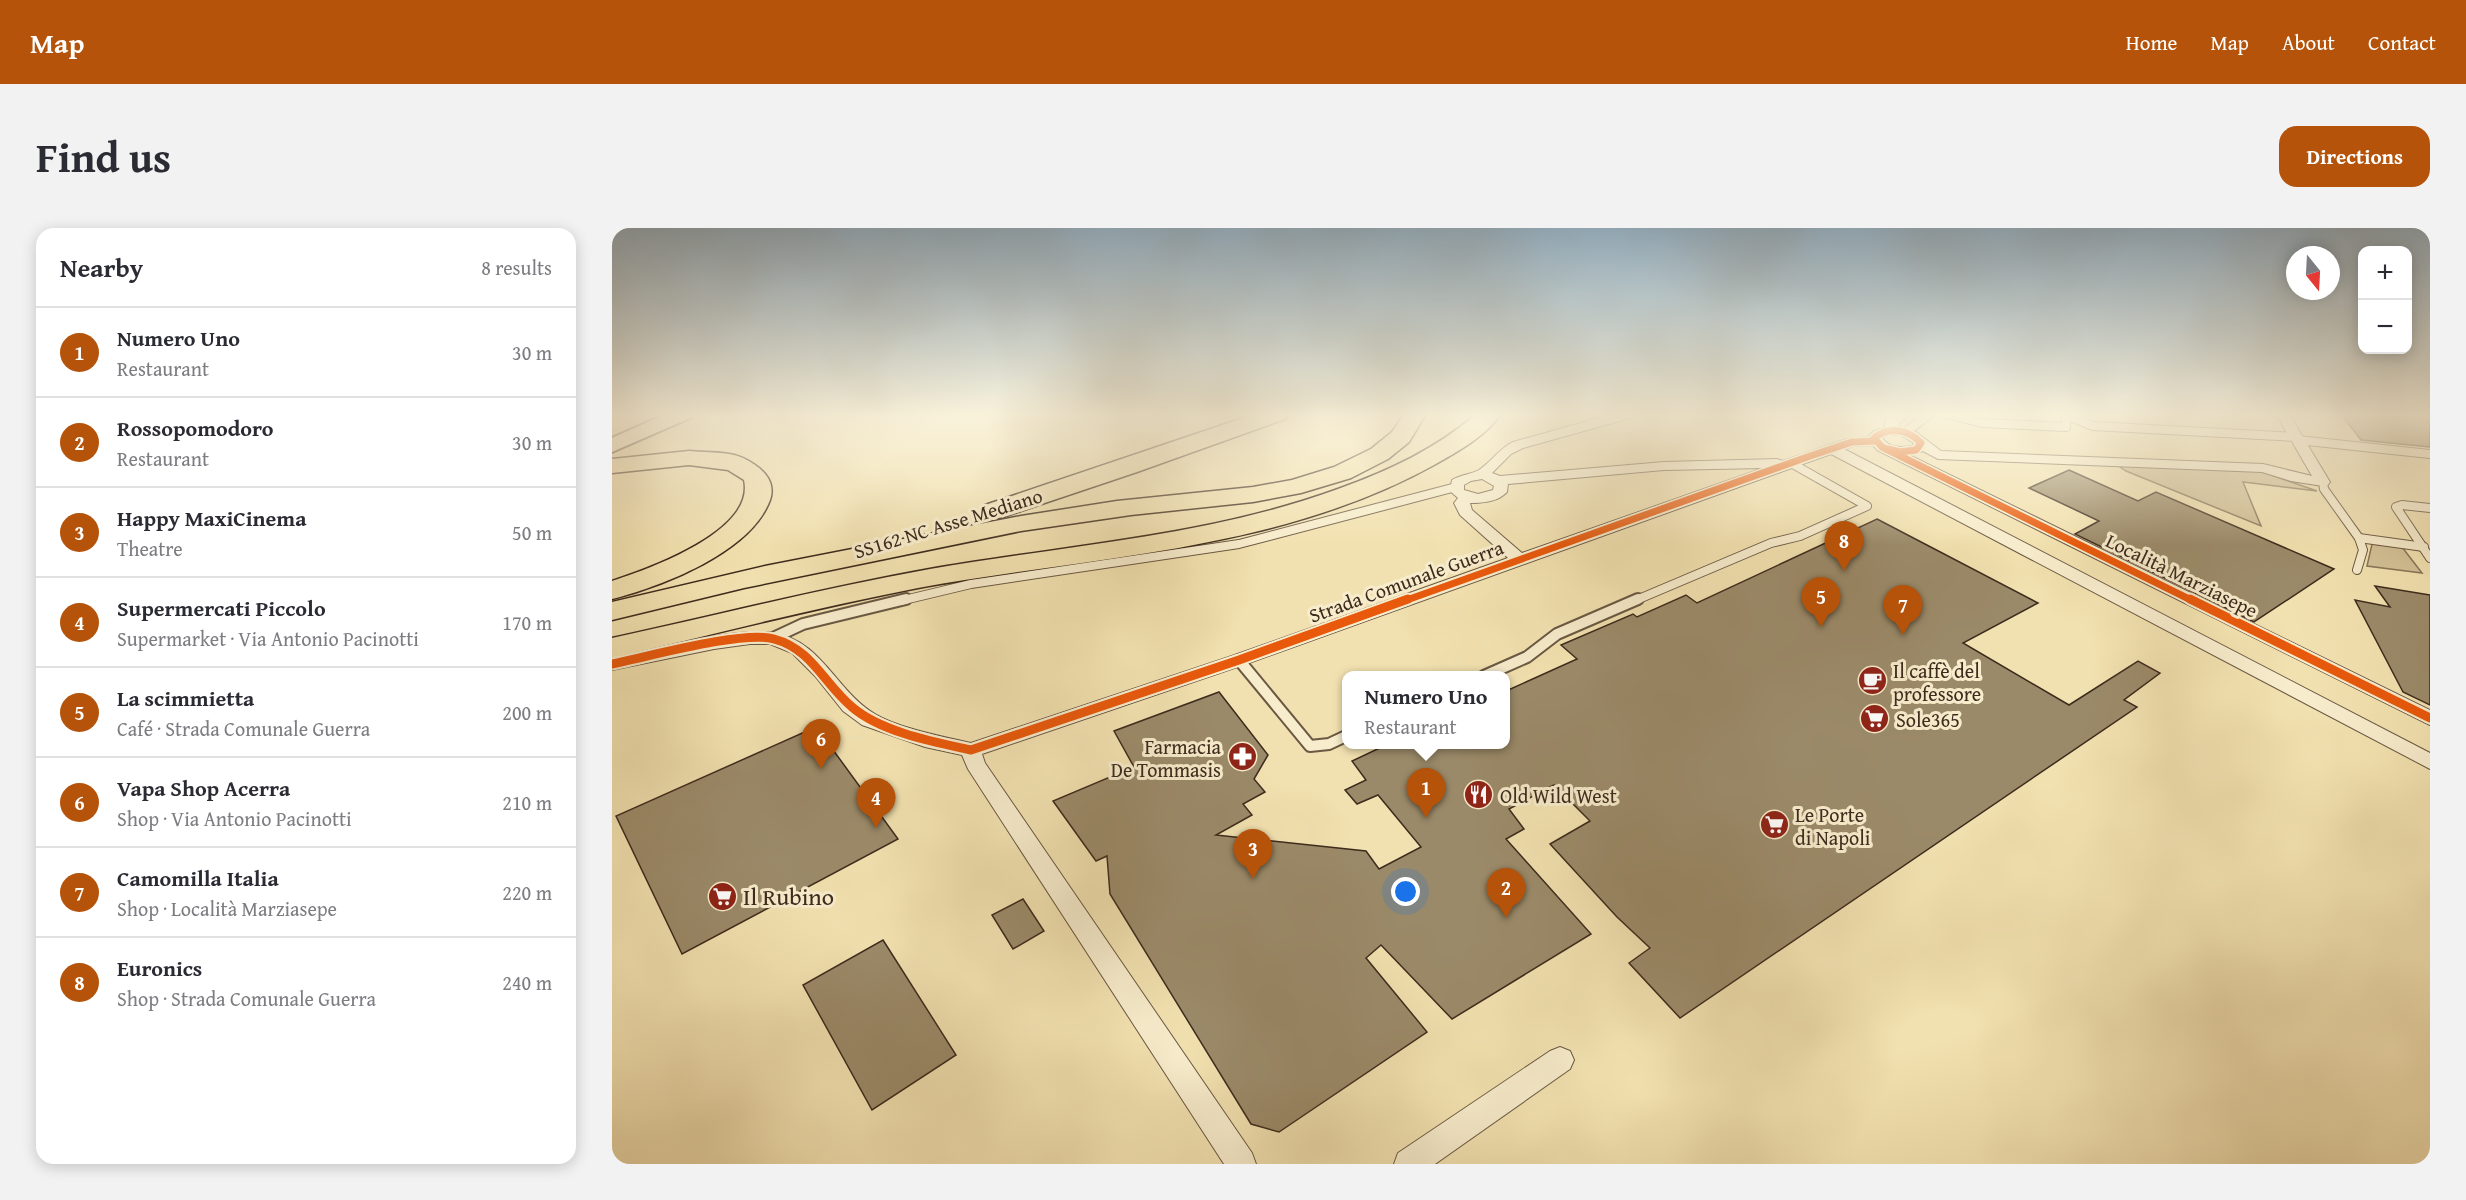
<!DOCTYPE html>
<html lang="en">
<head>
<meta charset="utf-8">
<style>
  :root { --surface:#fff; --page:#f2f2f3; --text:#2b2b33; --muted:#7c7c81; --line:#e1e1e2; --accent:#b45309 }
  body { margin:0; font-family:"Gentium Book Plus",serif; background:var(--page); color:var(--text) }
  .controls { position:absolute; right:18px; top:18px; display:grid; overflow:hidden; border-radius:12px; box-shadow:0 3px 15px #0003 }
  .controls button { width:54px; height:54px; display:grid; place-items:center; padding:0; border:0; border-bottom:2px solid var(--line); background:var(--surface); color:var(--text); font:30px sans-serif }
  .compass { position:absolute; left:1674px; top:18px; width:54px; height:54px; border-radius:50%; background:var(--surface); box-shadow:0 3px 15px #0003; rotate:162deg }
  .you { position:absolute; left:794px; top:664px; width:21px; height:21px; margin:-15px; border:4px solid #fff; border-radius:50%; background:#1a73e8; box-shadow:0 0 0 9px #1a73e833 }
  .badge { display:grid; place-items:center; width:39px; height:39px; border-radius:50%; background:var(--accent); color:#fff; font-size:20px; font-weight:700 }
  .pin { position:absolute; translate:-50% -50px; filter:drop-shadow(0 2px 3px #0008) }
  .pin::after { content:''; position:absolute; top:32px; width:21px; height:18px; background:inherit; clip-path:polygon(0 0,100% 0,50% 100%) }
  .popup { position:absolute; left:730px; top:443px; width:168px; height:78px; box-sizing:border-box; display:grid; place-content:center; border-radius:12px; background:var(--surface); filter:drop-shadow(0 2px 4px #0005); font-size:20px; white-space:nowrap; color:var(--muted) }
  .popup b { font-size:22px; color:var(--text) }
  .popup::after { content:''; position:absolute; left:50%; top:100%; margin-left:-12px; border:12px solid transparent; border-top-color:var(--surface) }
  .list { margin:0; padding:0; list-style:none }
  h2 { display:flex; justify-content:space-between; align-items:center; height:78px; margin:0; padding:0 24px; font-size:26px }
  h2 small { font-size:20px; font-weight:400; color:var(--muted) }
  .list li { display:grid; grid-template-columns:39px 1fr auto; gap:18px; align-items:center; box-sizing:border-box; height:90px; padding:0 24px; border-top:2px solid var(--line) }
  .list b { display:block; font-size:22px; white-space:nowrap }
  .list p { margin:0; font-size:20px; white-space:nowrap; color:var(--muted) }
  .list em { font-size:20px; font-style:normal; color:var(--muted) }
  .map { position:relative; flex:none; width:1818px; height:936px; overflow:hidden; border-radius:18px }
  header { display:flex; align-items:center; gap:36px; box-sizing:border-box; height:84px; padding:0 30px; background:var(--accent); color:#fff }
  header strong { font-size:28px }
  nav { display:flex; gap:33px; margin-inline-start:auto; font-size:21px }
  .intro { display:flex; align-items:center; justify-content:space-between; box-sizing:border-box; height:144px; padding:0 36px }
  h1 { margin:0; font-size:42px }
  .button { padding:15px 27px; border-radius:18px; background:var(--accent); color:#fff; font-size:21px; font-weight:700 }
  main { display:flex; gap:36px; padding:0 36px }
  aside { flex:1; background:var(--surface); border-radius:18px; box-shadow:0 3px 15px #0003 }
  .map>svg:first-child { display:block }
</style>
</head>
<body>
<header>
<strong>Map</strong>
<nav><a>Home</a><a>Map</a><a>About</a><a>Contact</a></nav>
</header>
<div class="intro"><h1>Find us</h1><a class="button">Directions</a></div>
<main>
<aside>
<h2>Nearby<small>8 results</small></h2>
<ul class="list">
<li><span class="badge">1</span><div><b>Numero Uno</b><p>Restaurant</p></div><em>30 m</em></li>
<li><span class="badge">2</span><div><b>Rossopomodoro</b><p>Restaurant</p></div><em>30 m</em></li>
<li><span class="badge">3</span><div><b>Happy MaxiCinema</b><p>Theatre</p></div><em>50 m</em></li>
<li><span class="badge">4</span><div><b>Supermercati Piccolo</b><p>Supermarket · Via Antonio Pacinotti</p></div><em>170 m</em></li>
<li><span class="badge">5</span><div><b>La scimmietta</b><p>Café · Strada Comunale Guerra</p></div><em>200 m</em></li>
<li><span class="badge">6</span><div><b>Vapa Shop Acerra</b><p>Shop · Via Antonio Pacinotti</p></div><em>210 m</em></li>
<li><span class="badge">7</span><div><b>Camomilla Italia</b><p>Shop · Località Marziasepe</p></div><em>220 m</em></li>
<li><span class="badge">8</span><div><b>Euronics</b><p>Shop · Strada Comunale Guerra</p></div><em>240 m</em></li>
</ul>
</aside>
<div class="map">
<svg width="1818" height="936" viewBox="0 0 1818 936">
  <rect width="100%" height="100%" fill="#f2e1b0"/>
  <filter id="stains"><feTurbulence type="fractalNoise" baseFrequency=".00333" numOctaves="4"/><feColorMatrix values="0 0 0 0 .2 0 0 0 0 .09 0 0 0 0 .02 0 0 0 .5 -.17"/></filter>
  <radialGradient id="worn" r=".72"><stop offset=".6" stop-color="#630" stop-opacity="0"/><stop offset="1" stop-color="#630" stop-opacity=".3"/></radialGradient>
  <g fill="#d3c297" stroke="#88765a" stroke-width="1.5">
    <polygon points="1502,235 1645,242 1705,263 1631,254 1649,298 1514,243"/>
    <polygon points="1760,316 1790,319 1810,345 1755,338"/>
  </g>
  <g fill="#9b8a69" stroke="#3d2b1d" stroke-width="1.5">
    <polygon points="1729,186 1818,186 1818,219 1749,212"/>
    <polygon points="1457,242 1526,273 1544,264 1722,341 1642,394 1463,306 1487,293 1417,260"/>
    <polygon points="1265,291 1426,375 1351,415 1457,477 1526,433 1548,445 1512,472 1525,479 1068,790 1017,735 1038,720 1005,689 938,616 978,593 942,557 897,581 912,601 894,611 979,706 840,791 769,717 754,730 815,804 667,904 639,896 498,666 495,628 484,633 441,573 522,539 502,503 607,464 656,527 642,551 653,564 631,576 640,587 604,607 754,623 767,641 809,619 766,567 745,576 733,562 754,552 740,533 776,516 894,516 894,463 965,431 949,417 1021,386 1025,389 1074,367 1085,375"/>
    <polygon points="1763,358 1818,367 1818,477 1791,464 1743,372 1778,379"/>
    <polygon points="195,503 208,519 216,515 286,611 70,726 4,588"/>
    <polygon points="411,671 432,703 401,721 380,687"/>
    <polygon points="271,712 344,827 260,882 191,757"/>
  </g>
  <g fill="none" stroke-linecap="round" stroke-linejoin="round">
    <defs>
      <g id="lane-far1">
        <polyline points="1335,186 1370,195 1454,199 1454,187 1481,198 1684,209"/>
        <polyline points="1293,205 1317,186"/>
        <polyline points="1686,212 1818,226"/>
        <polyline points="1711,254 1712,261 1747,310 1751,322 1745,342"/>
        <polyline points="1818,280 1790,277 1784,279 1818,330"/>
        <polyline points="1747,310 1812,319"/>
        <polyline points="288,373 359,356 627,316 844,259"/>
        <polyline points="1022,373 1159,315 1188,308 1255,278 1179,235"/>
      </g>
      <g id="lane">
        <polyline points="161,410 191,396 294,371"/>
        <polyline points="627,432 698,518 717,516 734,508"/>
        <polyline points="872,448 915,429 945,406 1026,371"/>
      </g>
      <g id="street">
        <path d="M1001,186H1023L1022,189L911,220L899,226L880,245L888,248L1052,234L1165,231L1171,233L1235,211L1256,209L1262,203L1272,200L1274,190L1282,186H1298L1285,198L1304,204L1329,223L1651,236L1700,248L1664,186H1677L1718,254L1716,257L1711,258L1679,253L1650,244L1326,231L1311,223L1297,227L1818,482V497L1265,222L1261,217L1241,218L1232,221L1818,525V541L1219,226L634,436L370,526L373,535L640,925L644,936H612L356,541L350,527L313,519L250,497L231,483L203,448L180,425L158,416H138L102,421L0,442V430C42,421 121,399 162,405C209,412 225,464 263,486C286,500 332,509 359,515L620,428L896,330L848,287L842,275L846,270L838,263L840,252C848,247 860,246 867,242C880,233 887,221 901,214ZM1276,207H1289L1302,215L1300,218C1288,220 1278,220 1270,210ZM1152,240L910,325L860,282L858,275C870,275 886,274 895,264L896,256L1052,242ZM870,251L882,258L881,262L866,266L852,262V257L859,253Z"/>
        <polygon points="948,819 958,823 962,832 958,841 823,936 782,936 786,925 938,823"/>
      </g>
      <polygon id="secondary" points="54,186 80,186 78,190 0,224 0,210"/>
      <g id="highway">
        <polygon points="643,186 676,186 673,191 525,244 391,289 382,291 373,289 369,283 373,277"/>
        <polygon points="792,186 814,186 797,214 776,231 739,250 689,265 641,274 519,287 409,303 132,360 0,392 0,374 153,338 409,288 505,273 641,259 680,252 722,239 759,221 780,204"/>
        <path d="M864,186H889C874,208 845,224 822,237C665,324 479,328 306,360C203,380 102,406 0,430V410C106,387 211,360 318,341C455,317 594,309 726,261C776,243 824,221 864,186Z"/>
        <path d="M77,223C94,225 116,223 131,230C148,238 165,252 158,272C139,324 51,358 0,371V353C37,341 144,303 132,252L116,242L77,237L0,245V231Z"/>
      </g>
    </defs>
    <use href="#lane-far1" stroke="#6a5842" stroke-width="10"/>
    <use href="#lane" stroke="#6a5842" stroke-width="14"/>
    <use href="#street" stroke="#6a5842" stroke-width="2"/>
    <use href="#secondary" stroke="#3d2b1d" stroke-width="4"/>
    <use href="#highway" stroke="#3d2b1d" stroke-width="3"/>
    <use href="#lane-far1" stroke="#f7eccc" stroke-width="8"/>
    <use href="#lane" stroke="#f7eccc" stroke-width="10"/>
    <use href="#street" fill="#f7eccc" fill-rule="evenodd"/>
    <use href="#secondary" fill="#f7eccc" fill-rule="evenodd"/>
    <use href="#highway" fill="#f2e1b0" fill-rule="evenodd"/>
    <defs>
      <g id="cycleway-far1">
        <path d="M1276,221L1288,224L1304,222L1309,215C1296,201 1277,198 1262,210L1270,219L1581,373"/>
        <polyline points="792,373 1198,228 1240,214 1263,213"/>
      </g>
      <g id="cycleway">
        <polyline points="1578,371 1818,490"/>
        <path d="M0,436C35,429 132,402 162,411C200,421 212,456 240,479C269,504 322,514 359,522L627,432L796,371"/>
      </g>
    </defs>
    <use href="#cycleway-far1" stroke="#f7eccc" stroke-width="10"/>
    <use href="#cycleway" stroke="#f7eccc" stroke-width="13"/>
    <use href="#cycleway-far1" stroke="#e8590c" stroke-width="7"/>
    <use href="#cycleway" stroke="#e8590c" stroke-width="9"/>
  </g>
  <linearGradient id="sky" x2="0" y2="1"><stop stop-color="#93adbe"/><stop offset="0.59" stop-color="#f9f2db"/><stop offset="1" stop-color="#f9f2db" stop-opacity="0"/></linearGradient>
  <rect width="1818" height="317" fill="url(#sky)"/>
  <defs>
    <symbol id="cafe-disc" viewBox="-11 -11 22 22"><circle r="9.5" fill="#8f2418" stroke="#f7eccc"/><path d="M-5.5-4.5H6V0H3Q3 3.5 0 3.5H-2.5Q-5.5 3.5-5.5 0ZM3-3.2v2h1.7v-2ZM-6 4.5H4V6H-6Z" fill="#fff"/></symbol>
    <symbol id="supermarket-disc" viewBox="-11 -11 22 22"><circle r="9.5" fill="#8f2418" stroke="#f7eccc"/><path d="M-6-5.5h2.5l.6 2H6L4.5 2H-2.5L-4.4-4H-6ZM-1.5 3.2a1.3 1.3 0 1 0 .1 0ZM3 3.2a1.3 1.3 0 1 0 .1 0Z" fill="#fff"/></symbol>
    <symbol id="pharmacy-disc" viewBox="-11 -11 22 22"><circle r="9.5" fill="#8f2418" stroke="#f7eccc"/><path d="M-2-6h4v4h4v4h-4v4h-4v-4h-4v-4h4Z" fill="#fff"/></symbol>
    <symbol id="restaurant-disc" viewBox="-11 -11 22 22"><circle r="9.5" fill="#8f2418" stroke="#f7eccc"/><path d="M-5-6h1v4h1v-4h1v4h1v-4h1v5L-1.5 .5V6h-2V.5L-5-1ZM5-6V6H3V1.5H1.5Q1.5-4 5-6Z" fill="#fff"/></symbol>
  </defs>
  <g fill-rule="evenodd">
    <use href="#cafe-disc" x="1244" y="436" width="33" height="33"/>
    <use href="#supermarket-disc" x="1246" y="474" width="33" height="33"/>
    <use href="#pharmacy-disc" x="614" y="512" width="33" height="33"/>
    <use href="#restaurant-disc" x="850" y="550" width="33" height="33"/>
    <use href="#supermarket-disc" x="1146" y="580" width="33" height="33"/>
    <use href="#supermarket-disc" x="94" y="652" width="33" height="33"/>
  </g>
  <g text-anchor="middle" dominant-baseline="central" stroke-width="6" stroke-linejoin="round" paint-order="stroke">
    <g font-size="20" fill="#3d2b1d" stroke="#f7eccc">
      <text transform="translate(336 295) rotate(-17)">SS162 NC Asse Mediano</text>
      <text transform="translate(1570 347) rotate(26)">Località Marziasepe</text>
      <text transform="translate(794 353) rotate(-20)">Strada Comunale Guerra</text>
    </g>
    <g font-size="20" fill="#3d2b1d" stroke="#f7eccc" text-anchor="start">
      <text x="1281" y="442">Il caffè del<tspan x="1281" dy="23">professore</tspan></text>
      <text x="1284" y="491">Sole365</text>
      <text x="609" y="518" text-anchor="end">Farmacia<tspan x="609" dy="23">De Tommasis</tspan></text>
      <text x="888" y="567">Old Wild West</text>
      <text x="1183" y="586">Le Porte<tspan x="1183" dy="23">di Napoli</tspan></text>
    </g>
    <g font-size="24" fill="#3d2b1d" stroke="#f7eccc" text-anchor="start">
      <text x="131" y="668">Il Rubino</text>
    </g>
  </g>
  <rect width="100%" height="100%" filter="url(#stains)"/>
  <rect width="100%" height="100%" fill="url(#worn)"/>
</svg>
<div class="controls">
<button>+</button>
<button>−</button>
</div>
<svg class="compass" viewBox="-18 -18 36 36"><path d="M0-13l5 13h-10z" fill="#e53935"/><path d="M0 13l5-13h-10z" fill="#7c7c81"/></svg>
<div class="you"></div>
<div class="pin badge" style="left:814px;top:590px">1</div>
<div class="popup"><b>Numero Uno</b>Restaurant</div>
<div class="pin badge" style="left:894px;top:690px">2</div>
<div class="pin badge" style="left:641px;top:651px">3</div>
<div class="pin badge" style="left:264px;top:600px">4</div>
<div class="pin badge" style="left:1209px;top:399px">5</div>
<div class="pin badge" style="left:209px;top:541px">6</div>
<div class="pin badge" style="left:1291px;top:407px">7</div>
<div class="pin badge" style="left:1232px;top:343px">8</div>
</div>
</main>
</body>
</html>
